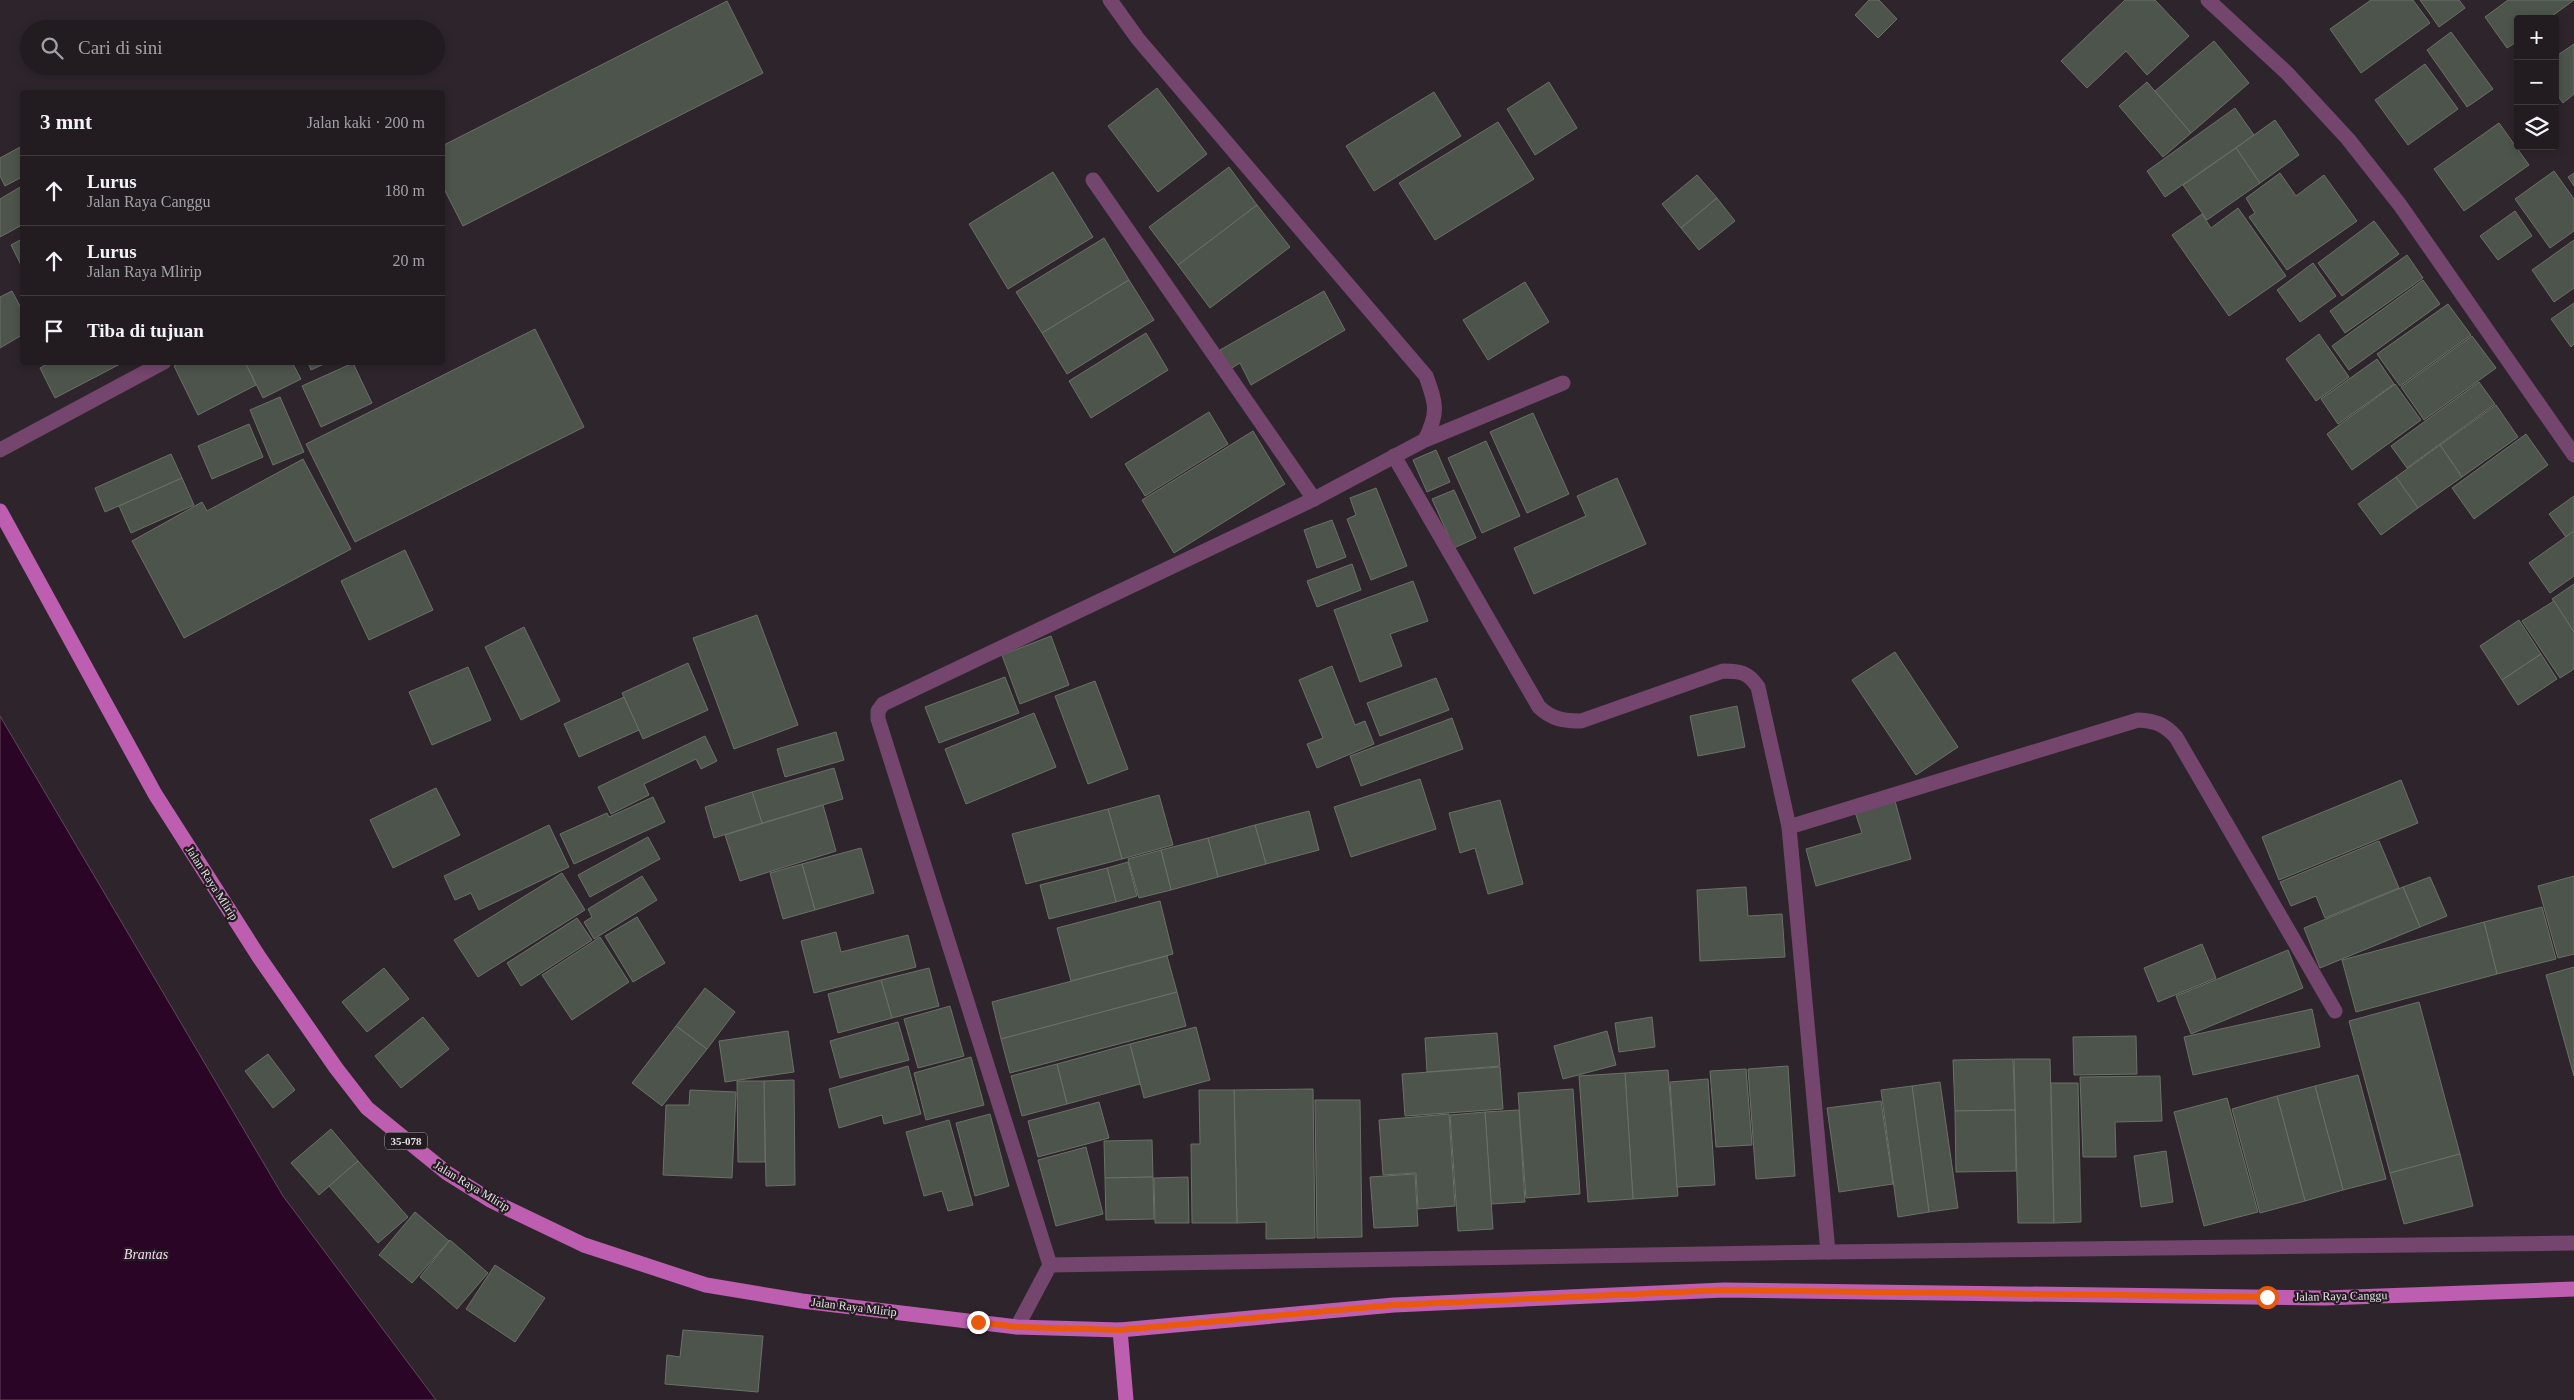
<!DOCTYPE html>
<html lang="id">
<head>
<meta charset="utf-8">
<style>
  :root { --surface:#221c20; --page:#2e292d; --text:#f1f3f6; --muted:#a2a1a5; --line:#3f3a3e }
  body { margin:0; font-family:"Times New Roman",serif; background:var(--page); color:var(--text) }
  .controls { position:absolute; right:15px; top:15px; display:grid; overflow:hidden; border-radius:5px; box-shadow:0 2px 8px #0003 }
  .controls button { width:45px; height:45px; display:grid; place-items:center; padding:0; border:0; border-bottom:1px solid var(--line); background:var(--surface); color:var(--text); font:25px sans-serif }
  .stop { position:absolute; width:15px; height:15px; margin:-11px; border:4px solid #ea580c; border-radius:50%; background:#fff }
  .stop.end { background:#ea580c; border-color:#fff; box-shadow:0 1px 5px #0008 }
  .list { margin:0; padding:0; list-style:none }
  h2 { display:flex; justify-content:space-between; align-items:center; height:65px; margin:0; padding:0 20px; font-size:21px }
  h2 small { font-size:16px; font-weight:400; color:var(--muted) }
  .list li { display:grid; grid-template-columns:32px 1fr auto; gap:15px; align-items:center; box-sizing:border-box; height:70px; padding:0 20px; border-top:1px solid var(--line) }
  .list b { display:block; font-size:19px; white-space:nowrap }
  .list p { margin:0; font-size:16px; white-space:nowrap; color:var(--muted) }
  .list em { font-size:16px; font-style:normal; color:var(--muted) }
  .icon { flex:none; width:28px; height:28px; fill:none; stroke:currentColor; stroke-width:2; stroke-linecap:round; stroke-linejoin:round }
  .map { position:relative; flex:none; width:2574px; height:1400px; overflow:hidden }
  .search { position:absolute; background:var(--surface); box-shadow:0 2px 8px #0003; left:20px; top:20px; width:425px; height:55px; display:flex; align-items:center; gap:12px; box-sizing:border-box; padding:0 18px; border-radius:28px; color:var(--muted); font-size:19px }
  .panel { position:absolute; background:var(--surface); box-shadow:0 2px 8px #0003; left:20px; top:90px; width:425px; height:275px; border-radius:5px }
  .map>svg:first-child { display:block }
</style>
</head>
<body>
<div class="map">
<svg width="2574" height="1400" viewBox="0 0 2574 1400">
  <rect width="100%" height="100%" fill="#2d252b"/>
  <polygon fill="#2a0526" stroke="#62475f" points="0,716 283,1196 436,1400 0,1400"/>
  <g fill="#4d544b" stroke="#6a7168">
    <polygon points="1869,0 1879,0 1897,19 1878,38 1855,15"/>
    <polygon points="2125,0 2155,0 2189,36 2147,75 2126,51 2087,88 2061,61"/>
    <polygon points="2371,0 2413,0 2430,23 2361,73 2330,29"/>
    <polygon points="2420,0 2459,0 2465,8 2439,27"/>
    <polygon points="2508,0 2574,0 2548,19 2518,19 2518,41 2507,48 2485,17"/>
    <polygon points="727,1 763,73 463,226 442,185 442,146"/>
    <polygon points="2451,32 2493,89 2467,107 2427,50"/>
    <polygon points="2214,41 2249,83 2191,133 2155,91"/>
    <polygon points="2574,44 2574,94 2563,103 2555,92 2555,57"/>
    <polygon points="2425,64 2458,109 2408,145 2375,100"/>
    <polygon points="1549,82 1577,128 1535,155 1507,109"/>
    <polygon points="2147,82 2191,133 2163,157 2119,106"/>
    <polygon points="1157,88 1207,154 1158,192 1108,126"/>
    <polygon points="1434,92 1461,136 1374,191 1346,146"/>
    <polygon points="2235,108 2254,135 2165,197 2147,171"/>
    <polygon points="2275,120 2299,155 2260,183 2236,148"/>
    <polygon points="1498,122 1534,179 1435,240 1399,183"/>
    <polygon points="2499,123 2529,165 2464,211 2434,169"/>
    <polygon points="22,146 22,177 5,186 0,176 0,158"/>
    <polygon points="2236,148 2260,183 2207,220 2183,185"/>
    <polygon points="1229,167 1257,205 1178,265 1149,227"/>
    <polygon points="2554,171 2574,199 2574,231 2550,248 2515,199"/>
    <polygon points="1053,172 1093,237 1008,289 969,224"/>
    <polygon points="2280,173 2296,196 2324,175 2357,221 2287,270 2249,217 2255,213 2246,198"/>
    <polygon points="2574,173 2574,186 2568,177"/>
    <polygon points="1697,175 1717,198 1681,228 1662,204"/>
    <polygon points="22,186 22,225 0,237 0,199"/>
    <polygon points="1717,198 1735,221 1699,250 1681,228"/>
    <polygon points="1257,205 1290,247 1210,308 1178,265"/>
    <polygon points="2238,208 2286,276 2229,316 2172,235 2202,214 2211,228"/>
    <polygon points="2515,211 2532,236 2498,260 2480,236"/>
    <polygon points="2374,221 2399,254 2342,296 2318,263"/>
    <polygon points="1104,238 1129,280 1042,333 1016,292"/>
    <polygon points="22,239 22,267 11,245"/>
    <polygon points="2574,240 2574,288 2554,302 2532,270"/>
    <polygon points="2407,255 2423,278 2345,333 2330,311"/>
    <polygon points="2313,263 2336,296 2300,322 2277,290"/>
    <polygon points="1129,280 1154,320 1067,374 1042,333"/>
    <polygon points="2423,280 2440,304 2349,370 2332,346"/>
    <polygon points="1525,282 1549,322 1488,360 1463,320"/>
    <polygon points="12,291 22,310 22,335 0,348 0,297"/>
    <polygon points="1324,291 1345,330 1251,385 1240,363 1230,369 1220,350"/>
    <polygon points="2574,303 2574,344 2571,347 2551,319"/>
    <polygon points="2448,304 2471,335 2400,386 2377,354"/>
    <polygon points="535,329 584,427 355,542 306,444"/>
    <polygon points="1146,333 1168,370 1091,418 1069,381"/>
    <polygon points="2319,334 2349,377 2316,401 2286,359"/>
    <polygon points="2472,336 2496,368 2424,420 2401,387"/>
    <polygon points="2377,359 2394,384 2338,424 2321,399"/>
    <polygon points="50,362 124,362 55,398 40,368"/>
    <polygon points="182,362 245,362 256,385 198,415 174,366"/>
    <polygon points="245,362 296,362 293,364 301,379 263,398"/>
    <polygon points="308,362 328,362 311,370"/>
    <polygon points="353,363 372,403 321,427 302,386"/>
    <polygon points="2479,382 2495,404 2407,468 2391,446"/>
    <polygon points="2395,384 2421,420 2352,470 2327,434"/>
    <polygon points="280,397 304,452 273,465 250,410"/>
    <polygon points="2496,405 2518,437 2462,477 2440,445"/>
    <polygon points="1209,412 1228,444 1145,496 1125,464"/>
    <polygon points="1533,413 1569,494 1527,513 1490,432"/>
    <polygon points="249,424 263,457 212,479 198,446"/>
    <polygon points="1253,431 1285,484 1174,553 1142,500"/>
    <polygon points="2526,434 2548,465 2474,519 2452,488"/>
    <polygon points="1486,441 1520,516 1482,533 1448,458"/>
    <polygon points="2440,445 2462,477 2418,508 2396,477"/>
    <polygon points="1436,450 1450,482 1427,492 1413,460"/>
    <polygon points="171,454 182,478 105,512 95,488"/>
    <polygon points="303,459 351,549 184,638 132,541 202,502 207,511"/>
    <polygon points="2396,477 2418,508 2381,535 2358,504"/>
    <polygon points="182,478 194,505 131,533 119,506"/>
    <polygon points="1617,478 1646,544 1534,594 1514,548 1586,516 1577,496"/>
    <polygon points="1376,488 1407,566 1371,580 1347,519 1356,515 1350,498"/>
    <polygon points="1454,490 1476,538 1454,548 1432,499"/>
    <polygon points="2574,496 2574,531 2566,537 2549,514"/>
    <polygon points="1332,520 1346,557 1317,568 1304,530"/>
    <polygon points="2574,531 2574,576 2550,593 2529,563"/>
    <polygon points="405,550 433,610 369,640 341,581"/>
    <polygon points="1352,564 1361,590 1317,607 1307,581"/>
    <polygon points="1413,581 1428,621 1390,634 1402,666 1360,682 1334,610"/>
    <polygon points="2574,584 2574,632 2552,599"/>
    <polygon points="2554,601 2574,632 2574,669 2560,678 2522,621"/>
    <polygon points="757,615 798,725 734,749 693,638"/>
    <polygon points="2519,620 2541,654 2502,680 2480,646"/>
    <polygon points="524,627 560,701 521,720 485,647"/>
    <polygon points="1051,636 1069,685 1020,704 1002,655"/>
    <polygon points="1895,652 1958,747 1916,775 1852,680"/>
    <polygon points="2541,654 2557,679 2518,705 2502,680"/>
    <polygon points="688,663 708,710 643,739 622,693"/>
    <polygon points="1332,666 1355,725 1365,721 1374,744 1317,768 1307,744 1323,738 1299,680"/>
    <polygon points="468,667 491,720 432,745 409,692"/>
    <polygon points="1005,677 1019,713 939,743 925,707"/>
    <polygon points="1436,678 1449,710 1380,736 1367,703"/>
    <polygon points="1095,681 1128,769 1088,784 1055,696"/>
    <polygon points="624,697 639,730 579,757 564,724"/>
    <polygon points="1737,706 1745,747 1698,756 1690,716"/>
    <polygon points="1034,713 1056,767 966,804 945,749"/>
    <polygon points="1452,718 1463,749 1361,786 1350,756"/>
    <polygon points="836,732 844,760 785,777 777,749"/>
    <polygon points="705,736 717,761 701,769 696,759 644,784 649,795 611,814 598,787"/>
    <polygon points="834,768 843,799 762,823 752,792"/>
    <polygon points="1420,779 1436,829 1351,857 1334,807"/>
    <polygon points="2401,780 2418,823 2279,880 2262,837"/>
    <polygon points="436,788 460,835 393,868 370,820"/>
    <polygon points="752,792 762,823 714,838 705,807"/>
    <polygon points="1159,795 1173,845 1122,859 1108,809"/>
    <polygon points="653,797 665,822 574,864 560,834 607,813 609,817"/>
    <polygon points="1500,800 1523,884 1488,894 1475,848 1460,853 1449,813"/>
    <polygon points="1895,801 1911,859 1816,886 1806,849 1862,833 1855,812"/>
    <polygon points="823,805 836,851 740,881 725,835"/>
    <polygon points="1108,809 1122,859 1026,884 1012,834"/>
    <polygon points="1309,811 1319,850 1266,864 1255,825"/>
    <polygon points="549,825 569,867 479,910 471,893 455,900 444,876"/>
    <polygon points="1255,825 1266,864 1218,877 1208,838"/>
    <polygon points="648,837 660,859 590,897 578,875"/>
    <polygon points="1208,838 1218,877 1171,890 1161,850"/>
    <polygon points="2379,841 2399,888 2325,918 2316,896 2291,906 2280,882"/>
    <polygon points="861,848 874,893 815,910 802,864"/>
    <polygon points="1161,850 1171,890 1139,898 1128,859"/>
    <polygon points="1128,862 1137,896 1116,902 1107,868"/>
    <polygon points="802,864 815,910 783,919 770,873"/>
    <polygon points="1107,868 1116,902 1049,919 1040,885"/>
    <polygon points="562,873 585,910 478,977 454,940"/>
    <polygon points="642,876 657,900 594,939 584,922 592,917 588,909"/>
    <polygon points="2574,876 2574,954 2558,958 2538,886"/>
    <polygon points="2430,877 2447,916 2420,927 2403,887"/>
    <polygon points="1746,887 1748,916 1782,914 1785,957 1700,961 1697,890"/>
    <polygon points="2403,887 2420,927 2320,968 2304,928"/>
    <polygon points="1160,901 1173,954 1071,981 1057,928"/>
    <polygon points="2542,907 2556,959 2497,974 2484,922"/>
    <polygon points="637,917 665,963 633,982 605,936"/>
    <polygon points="577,918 592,940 521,986 507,963"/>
    <polygon points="2484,922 2497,974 2356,1012 2342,960"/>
    <polygon points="836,932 841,952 908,935 916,967 814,993 801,941"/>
    <polygon points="600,937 629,982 572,1020 542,975"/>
    <polygon points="2202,944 2216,978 2158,1002 2144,968"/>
    <polygon points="2288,950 2303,988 2191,1034 2176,996"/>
    <polygon points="1167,956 1177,992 1001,1039 992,1002"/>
    <polygon points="2574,967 2574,1076 2546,975"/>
    <polygon points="384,968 409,999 367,1032 342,1002"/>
    <polygon points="929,968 939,1006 892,1018 881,980"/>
    <polygon points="881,980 892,1018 838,1033 828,994"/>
    <polygon points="705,988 735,1012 707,1049 676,1026"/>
    <polygon points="1177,992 1186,1026 1010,1073 1001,1039"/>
    <polygon points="2419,1002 2460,1154 2390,1173 2349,1021"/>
    <polygon points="950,1006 964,1056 918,1068 904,1019"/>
    <polygon points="2312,1009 2320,1047 2193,1075 2184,1037"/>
    <polygon points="423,1017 449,1049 401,1088 375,1056"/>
    <polygon points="1652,1017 1655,1047 1619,1052 1615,1023"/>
    <polygon points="898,1022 909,1060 840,1078 830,1041"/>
    <polygon points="676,1026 707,1049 662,1106 632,1083"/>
    <polygon points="1196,1027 1210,1080 1144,1098 1130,1044"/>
    <polygon points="788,1031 794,1072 725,1082 719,1041"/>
    <polygon points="1607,1031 1616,1065 1563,1079 1554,1046"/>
    <polygon points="1497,1033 1500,1066 1427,1072 1425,1038"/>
    <polygon points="2136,1036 2137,1074 2074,1075 2073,1037"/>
    <polygon points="1130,1044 1140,1084 1067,1104 1057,1064"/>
    <polygon points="268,1054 295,1090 273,1108 245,1071"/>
    <polygon points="971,1057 984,1105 926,1120 914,1073"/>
    <polygon points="2013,1059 2015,1110 1955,1111 1953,1060"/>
    <polygon points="2014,1059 2050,1059 2054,1223 2018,1223"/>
    <polygon points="1057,1064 1067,1104 1022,1116 1011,1076"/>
    <polygon points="908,1066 921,1114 884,1124 882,1115 839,1128 829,1089"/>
    <polygon points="1788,1066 1795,1176 1756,1179 1748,1069"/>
    <polygon points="1500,1067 1503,1109 1405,1116 1402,1074"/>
    <polygon points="1746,1069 1752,1145 1716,1147 1710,1071"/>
    <polygon points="1668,1070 1678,1196 1633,1199 1625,1073"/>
    <polygon points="1625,1073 1633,1199 1588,1202 1579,1076"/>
    <polygon points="2358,1075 2386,1179 2343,1190 2315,1086"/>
    <polygon points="2160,1076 2162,1121 2115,1122 2116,1157 2083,1157 2080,1077"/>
    <polygon points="1708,1079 1715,1185 1677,1187 1670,1082"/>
    <polygon points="794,1080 795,1185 766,1186 764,1081"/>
    <polygon points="737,1081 764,1081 765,1162 738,1162"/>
    <polygon points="1940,1082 1958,1208 1929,1212 1912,1086"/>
    <polygon points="2051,1083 2078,1083 2081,1222 2054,1223"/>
    <polygon points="1912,1086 1929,1212 1898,1217 1881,1090"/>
    <polygon points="2315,1086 2343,1190 2305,1201 2277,1096"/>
    <polygon points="1313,1089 1315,1238 1266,1239 1266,1222 1237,1223 1234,1090"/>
    <polygon points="1573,1089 1580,1194 1526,1198 1518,1093"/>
    <polygon points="690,1090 736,1092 732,1178 663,1175 666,1105 689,1105"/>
    <polygon points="1199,1090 1234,1090 1237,1223 1192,1223 1191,1144 1200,1144"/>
    <polygon points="2277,1096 2305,1201 2260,1213 2232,1109"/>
    <polygon points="2227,1098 2258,1212 2204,1226 2174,1112"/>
    <polygon points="1315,1100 1360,1100 1362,1237 1317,1238"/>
    <polygon points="1881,1101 1893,1184 1839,1192 1827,1108"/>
    <polygon points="1099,1102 1109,1138 1038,1157 1028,1121"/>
    <polygon points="1519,1110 1525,1202 1491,1204 1485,1112"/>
    <polygon points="2015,1110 2016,1171 1956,1172 1955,1111"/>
    <polygon points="1485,1112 1493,1229 1458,1231 1450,1115"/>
    <polygon points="990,1114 1009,1186 975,1196 956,1123"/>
    <polygon points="1449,1114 1455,1206 1418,1209 1416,1173 1383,1175 1379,1120"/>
    <polygon points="949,1120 973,1205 948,1211 942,1191 924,1196 906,1132"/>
    <polygon points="331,1129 358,1161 319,1195 291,1163"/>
    <polygon points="1152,1140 1153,1177 1105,1178 1104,1141"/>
    <polygon points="1086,1147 1103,1214 1056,1226 1038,1160"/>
    <polygon points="2166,1151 2173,1202 2141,1207 2134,1156"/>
    <polygon points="2460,1154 2473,1206 2404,1224 2390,1173"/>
    <polygon points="358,1161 408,1217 378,1243 329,1186"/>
    <polygon points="1415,1174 1418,1226 1374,1228 1370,1177"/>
    <polygon points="1153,1177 1154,1219 1106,1220 1105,1178"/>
    <polygon points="1188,1177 1189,1223 1155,1223 1154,1178"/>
    <polygon points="415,1212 449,1241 412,1283 379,1255"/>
    <polygon points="450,1240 488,1273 457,1309 420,1277"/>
    <polygon points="495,1265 545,1298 515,1342 466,1309"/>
    <polygon points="683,1330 763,1336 758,1392 665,1384 667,1355 680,1357"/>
  </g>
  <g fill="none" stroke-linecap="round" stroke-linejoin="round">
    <polyline stroke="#74456d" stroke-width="15" points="0,450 164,362"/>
    <g stroke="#74456d" stroke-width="15">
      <path d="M1110,0L1138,39L1426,376C1436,404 1439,412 1425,440"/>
      <polyline points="2208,0 2287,73 2348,139 2400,205 2574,455"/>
      <polyline points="1093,180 1314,499"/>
      <path d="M1394,456L1539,707C1552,719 1563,721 1581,721L1723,671C1740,671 1748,672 1758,687L1789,827L1828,1252"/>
      <path d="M1789,827L2138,720C2156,721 2164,724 2176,737L2335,1011"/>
      <polyline points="1050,1265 1828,1252 2574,1243"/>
      <polyline points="1017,1327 1050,1265 878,719 878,711 883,704 1314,499 1425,440 1563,383"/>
    </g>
    <g stroke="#be5eb1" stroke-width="15">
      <polyline points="0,511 155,794 259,957 336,1068 367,1108 447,1173 490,1200 584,1245 706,1285 802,1301 1017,1327 1120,1330 1394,1305 1724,1290 2325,1298 2574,1289"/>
      <polyline points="1120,1330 1126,1400"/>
    </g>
  </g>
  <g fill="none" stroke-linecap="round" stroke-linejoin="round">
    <polyline stroke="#ea580c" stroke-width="6" points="978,1322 1018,1327 1120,1330 1394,1305 1724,1290 2267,1297"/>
  </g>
  <g text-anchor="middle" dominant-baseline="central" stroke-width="4.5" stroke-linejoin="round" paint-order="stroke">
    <rect fill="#231c21" stroke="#aba5aa" stroke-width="1" x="385" y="1132.5" width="42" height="17" rx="4"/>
    <g font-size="11" font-weight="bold" fill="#e5e0e4">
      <text x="406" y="1141">35-078</text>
    </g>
    <g font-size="12" fill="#e5e0e4" stroke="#231c21">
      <text transform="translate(212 883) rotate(57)">Jalan Raya Mlirip</text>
      <text transform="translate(472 1186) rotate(31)">Jalan Raya Mlirip</text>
      <text transform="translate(2341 1296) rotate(-1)">Jalan Raya Canggu</text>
      <text transform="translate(854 1307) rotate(7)">Jalan Raya Mlirip</text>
    </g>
    <g font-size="14" font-style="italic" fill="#ffd5f7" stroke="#231c21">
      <text x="146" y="1254">Brantas</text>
    </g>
  </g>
</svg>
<div class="controls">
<button>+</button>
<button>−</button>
<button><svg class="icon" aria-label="layers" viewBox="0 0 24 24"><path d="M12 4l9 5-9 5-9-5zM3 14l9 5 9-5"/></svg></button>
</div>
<div class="stop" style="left:2267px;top:1297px"></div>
<div class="stop end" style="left:978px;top:1322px"></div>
<div class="search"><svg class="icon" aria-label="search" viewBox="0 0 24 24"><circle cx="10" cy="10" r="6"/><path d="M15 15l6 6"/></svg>Cari di sini</div>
<section class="panel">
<h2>3 mnt<small>Jalan kaki · 200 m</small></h2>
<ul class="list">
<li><svg class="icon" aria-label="ahead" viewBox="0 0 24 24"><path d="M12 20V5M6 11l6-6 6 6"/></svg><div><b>Lurus</b><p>Jalan Raya Canggu</p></div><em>180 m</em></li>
<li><svg class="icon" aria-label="ahead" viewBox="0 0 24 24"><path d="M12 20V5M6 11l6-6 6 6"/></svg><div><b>Lurus</b><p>Jalan Raya Mlirip</p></div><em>20 m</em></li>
<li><svg class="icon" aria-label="arrive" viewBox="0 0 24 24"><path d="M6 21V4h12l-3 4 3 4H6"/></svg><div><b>Tiba di tujuan</b></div></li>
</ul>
</section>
</div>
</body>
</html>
